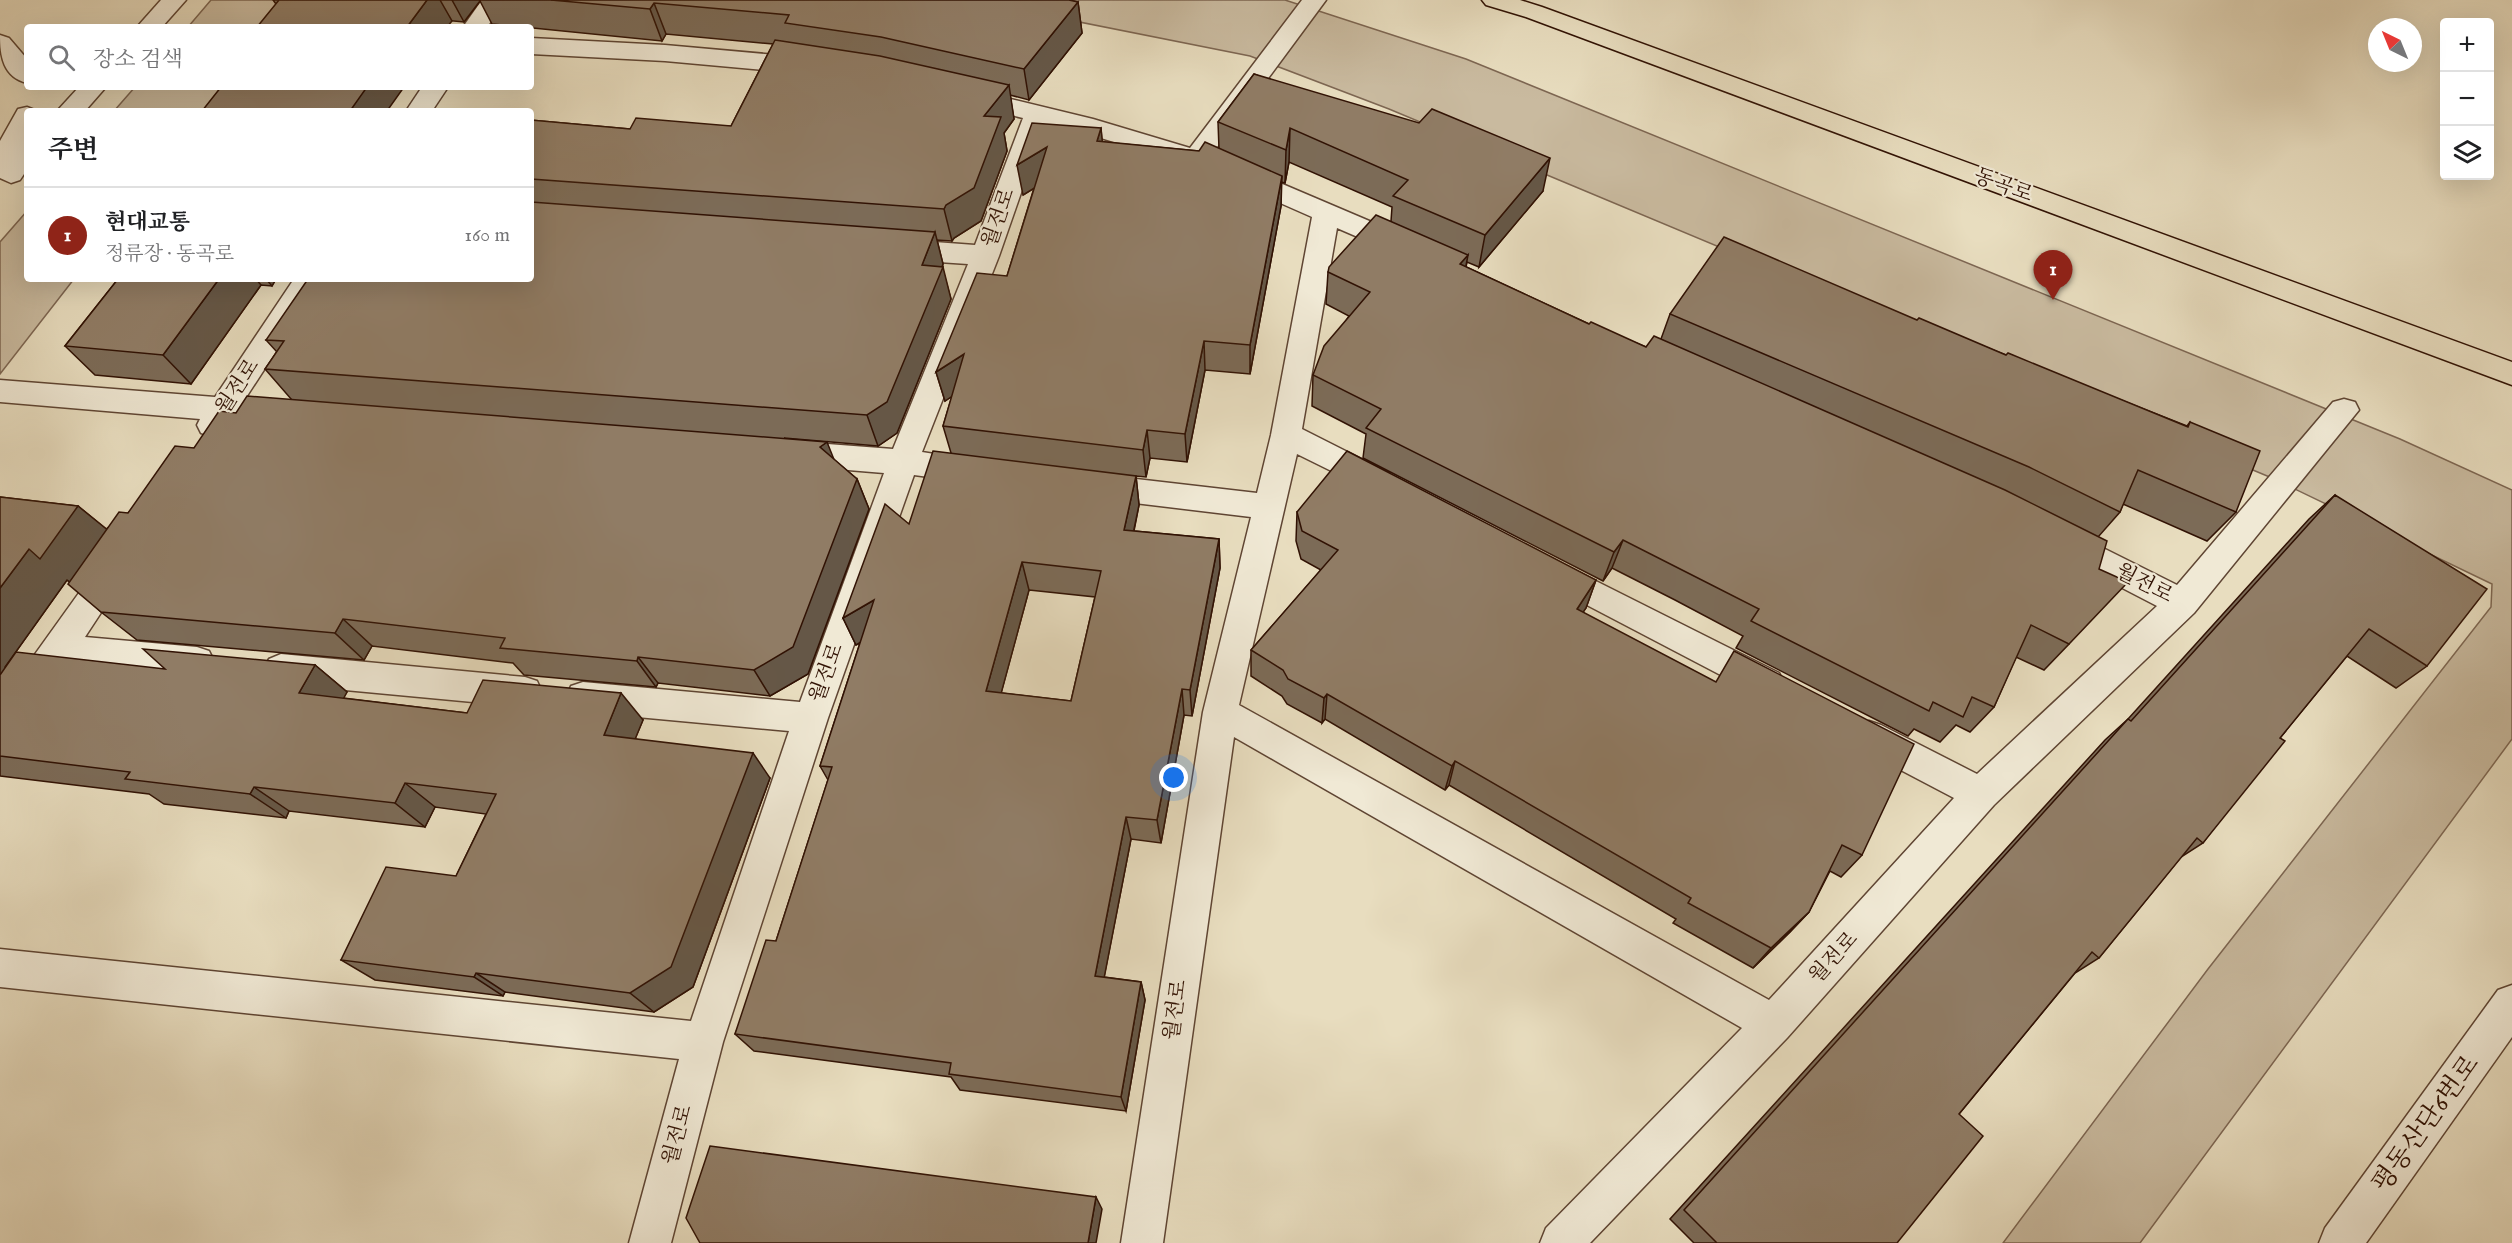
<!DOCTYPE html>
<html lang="ko">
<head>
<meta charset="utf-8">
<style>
  :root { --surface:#fff; --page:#f6f6f6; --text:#202124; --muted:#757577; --line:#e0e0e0; --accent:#8f2418 }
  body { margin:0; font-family:"IM FELL English","Noto Serif KR",serif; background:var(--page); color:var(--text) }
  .controls { position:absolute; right:18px; top:18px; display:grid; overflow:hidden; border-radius:6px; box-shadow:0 6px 24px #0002 }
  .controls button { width:54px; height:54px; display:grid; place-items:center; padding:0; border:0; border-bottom:2px solid var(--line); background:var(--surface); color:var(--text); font:30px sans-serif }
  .compass { position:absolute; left:2368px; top:18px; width:54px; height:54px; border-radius:50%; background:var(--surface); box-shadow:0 6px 24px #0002; rotate:317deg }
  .you { position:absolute; left:1174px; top:778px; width:21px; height:21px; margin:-15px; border:4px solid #fff; border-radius:50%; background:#1a73e8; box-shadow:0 0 0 9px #1a73e833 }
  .badge { display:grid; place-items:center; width:39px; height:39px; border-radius:50%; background:var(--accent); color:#fff; font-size:20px; font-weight:700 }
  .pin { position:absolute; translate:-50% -50px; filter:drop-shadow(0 2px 3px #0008) }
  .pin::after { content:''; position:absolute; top:32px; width:21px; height:18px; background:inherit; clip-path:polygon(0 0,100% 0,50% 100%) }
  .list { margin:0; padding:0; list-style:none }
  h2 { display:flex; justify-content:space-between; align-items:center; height:78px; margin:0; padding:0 24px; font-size:26px }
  h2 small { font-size:20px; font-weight:400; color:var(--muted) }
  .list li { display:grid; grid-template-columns:39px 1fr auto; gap:18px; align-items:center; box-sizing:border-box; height:96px; padding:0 24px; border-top:2px solid var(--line) }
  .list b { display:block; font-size:22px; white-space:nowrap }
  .list p { margin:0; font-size:20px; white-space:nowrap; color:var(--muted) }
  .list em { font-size:20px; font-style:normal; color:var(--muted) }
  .icon { flex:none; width:33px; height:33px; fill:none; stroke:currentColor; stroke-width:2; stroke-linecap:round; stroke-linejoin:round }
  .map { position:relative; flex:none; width:2512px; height:1243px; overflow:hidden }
  .search { position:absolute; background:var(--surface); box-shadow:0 6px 24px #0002; left:24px; top:24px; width:510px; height:66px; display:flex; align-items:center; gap:15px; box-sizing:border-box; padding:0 21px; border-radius:6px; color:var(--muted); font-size:22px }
  .panel { position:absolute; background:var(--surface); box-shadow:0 6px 24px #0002; left:24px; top:108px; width:510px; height:174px; border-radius:6px }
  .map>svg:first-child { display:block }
</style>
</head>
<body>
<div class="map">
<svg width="2512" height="1243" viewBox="0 0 2512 1243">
  <rect width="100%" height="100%" fill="#e8ddbf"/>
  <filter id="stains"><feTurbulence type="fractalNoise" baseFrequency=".00333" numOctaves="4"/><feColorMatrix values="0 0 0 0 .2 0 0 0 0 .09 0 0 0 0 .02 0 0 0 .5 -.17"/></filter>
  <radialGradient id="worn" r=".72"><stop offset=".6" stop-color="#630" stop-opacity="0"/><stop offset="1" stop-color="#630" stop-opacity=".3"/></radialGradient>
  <g fill="#c9ba9f" stroke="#7d6652" stroke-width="1.5">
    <polygon points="211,0 293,0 272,27 188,27"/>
    <polygon points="969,0 1285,0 1466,59 2400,439 2512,490 2512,739 2140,1243 2003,1243 2208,969 2491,607 2492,584 2272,478 1389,109 1250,56"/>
    <polygon points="135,87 225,87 206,111 114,111"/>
    <polygon points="27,211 27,279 74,279 0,374 0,242"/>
  </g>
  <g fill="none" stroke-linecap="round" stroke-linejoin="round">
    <defs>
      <g id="minor">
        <polygon points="161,0 186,0 162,27 137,27"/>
        <polygon points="482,0 506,0 487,27 463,27"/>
        <polygon points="1302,0 1326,0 1212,154 1414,240 1418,247 1414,254 1404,257 1337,228 1302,429 1389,473 1393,482 1389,491 1378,494 1297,454 1239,705 1769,1000 1954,798 1857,747 1852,736 1857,725 1869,721 1881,725 1977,774 2157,606 2051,551 2046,542 2051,533 2062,529 2073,533 2177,585 2333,402 2344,399 2355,402 2359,410 2194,613 1994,805 1787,1038 1590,1243 1540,1243 1546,1228 1742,1028 1234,737 1163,1243 1121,1243 1203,712 1251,517 1093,498 1082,495 1078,486 1082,477 1093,474 1257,493 1271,435 1312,217 1208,171 1088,134 1045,124 999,256 922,452 984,462 988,471 984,480 973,483 914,475 828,718 723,1042 671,1243 629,1243 679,1059 0,987 0,949 691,1021 789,731 583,712 571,708 566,697 571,686 583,682 800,702 884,473 788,465 777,461 773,453 777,445 788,441 893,449 968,264 894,259 884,256 880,249 884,242 894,239 975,245 1023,118 960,103 956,97 960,91 969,89 1093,119 1190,148"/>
        <path d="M0,35L9,38L27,59V83C3,77 0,56 0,35Z"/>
        <polygon points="531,38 665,45 810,58 819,60 822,66 819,72 810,74 665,61 531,54"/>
        <polygon points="79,87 106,87 85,111 57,111"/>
        <polygon points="422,87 448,87 432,111 406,111"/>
        <polygon points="27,107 37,111 27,111 24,174 20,180 11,183 0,178 0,141 18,109"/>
        <path d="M294,279H323L245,399L282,402L293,406L297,414L293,422L282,426L230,421C222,434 217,438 201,433L197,425L200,419L0,402V380L215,397Z"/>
        <polygon points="115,554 126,558 131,567 85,637 197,647 209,651 214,661 209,671 197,675 66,664 12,742 0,746 0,703 104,558"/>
        <polygon points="1552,559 1779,673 1784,683 1779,693 1767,698 1755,693 1541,581 1536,572 1541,563"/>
        <polygon points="281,654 525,677 537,681 542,692 537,703 525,707 281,684 269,679 264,669 269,659"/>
        <polygon points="2512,985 2512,1037 2366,1243 2319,1243 2325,1228 2498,990"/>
      </g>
      <polygon id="major" points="1482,0 1520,0 1542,7 2512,362 2512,385 1526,17 1486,5"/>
    </defs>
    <use href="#minor" stroke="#5f4533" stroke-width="3"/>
    <use href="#major" stroke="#311204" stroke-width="3"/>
    <use href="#minor" fill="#f0e9d5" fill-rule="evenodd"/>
    <use href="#major" fill="#e8ddbf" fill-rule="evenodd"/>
  </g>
  <g fill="#7c6b57" stroke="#311204" stroke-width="1.5" fill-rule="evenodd">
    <polygon points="273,0 1069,0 1078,2 1082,33 1029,100 1010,95 1014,119 1004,133 1007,151 981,221 954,238 952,241 937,240 943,264 942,267 951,299 897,433 878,446 784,438 834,460 857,479 869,509 808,674 770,696 658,683 656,687 524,675 513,663 372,646 364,660 137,640 101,612 67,580 5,667 165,669 315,665 347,692 343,698 467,713 643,720 635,739 770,778 693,987 654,1012 505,992 503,996 375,980 341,960 456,876 486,814 435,807 425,827 289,811 286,818 164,804 149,794 0,776 0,497 78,506 106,529 128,513 194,448 236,413 292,400 265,369 277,352 266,340 531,279 531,120 630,129 731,126 773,44 666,34 662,41 492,24 480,1 464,22 276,4"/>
    <path d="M1254,74L1543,191L1479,267L1467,262L1466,267L1589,324L1646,347L1661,339L1670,314L1917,320L2187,426L2190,422L2236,512L2207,541L2123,504L2120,512L2098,537L2069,644L2044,670L2016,657L1994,707L1970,732L1956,725L1940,742L1914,729L1908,736L1736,648L1743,636L1675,600L1612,568L1603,581L1363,458L1366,434L1312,406L1313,375L1349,316L1326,304L1328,272L1391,221L1392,207L1289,162L1285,183L1281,182V206L1250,374L1205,370L1187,462L1150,458L1146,477L1136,476L1139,505L1134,531L1219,539L1220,568L1192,716L1184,715L1161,843L1131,839L1104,977L1141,982L1145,1000L1126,1111L960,1090L951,1077L754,1051L735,1034L776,941L828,780L820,766L860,643L856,645L843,618L909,524L951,453L943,426L952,396L945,401L936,372L1007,276L1034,188L1023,195L1101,128L1102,142L1199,151L1219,149L1218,122ZM1029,590L1095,597L1071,701L1001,693Z"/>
    <polygon points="118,279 276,279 272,286 261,285 191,384 95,375 65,346"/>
    <polygon points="2335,495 2427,666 2396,688 2347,656 2280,738 2203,843 2181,857 2099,958 2075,973 1959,1114 1897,1243 1694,1243 1670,1219 2105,740 2128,719 2309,519"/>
    <polygon points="1297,512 1596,580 1586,608 1583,612 1862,855 1841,877 1830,871 1809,912 1790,932 1753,968 1673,923 1676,919 1449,785 1445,790 1325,719 1322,723 1287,704 1282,696 1251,676 1251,650 1321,570 1301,559 1296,541"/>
  </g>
  <g fill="#655747" stroke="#311204" stroke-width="1.5">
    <polygon points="427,0 440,0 452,21 447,27 407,27"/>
    <polygon points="452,0 479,0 480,1 464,22"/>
    <polygon points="1078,2 1082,33 1029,100 1024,69"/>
    <polygon points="654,3 666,34 662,41 650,9"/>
    <polygon points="1009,85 1014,119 1004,133 1007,151 981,221 954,238 952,241 944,209 984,116"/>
    <polygon points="365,87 404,87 387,111 350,111"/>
    <polygon points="1101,128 1104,159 1097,141"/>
    <polygon points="1290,128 1289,162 1285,183 1286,150"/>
    <polygon points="1047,147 1051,178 1023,195 1017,165"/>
    <polygon points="1550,158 1543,191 1479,267 1485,235"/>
    <polygon points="1282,176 1281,206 1250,374 1250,345"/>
    <polygon points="935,232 943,264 931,297 922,265"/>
    <polygon points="1468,255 1462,287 1460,264"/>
    <polygon points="943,267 951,299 897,433 878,446 867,415"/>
    <polygon points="219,279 256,279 261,285 191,384 163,355"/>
    <polygon points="266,279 276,279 272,286"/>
    <polygon points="1204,341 1205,370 1187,462 1185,434"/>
    <polygon points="964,354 972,383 945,401 936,372"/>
    <polygon points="1147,430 1150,458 1146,477 1143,450"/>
    <polygon points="827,442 839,472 820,447"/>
    <polygon points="1136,476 1139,505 1128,558 1124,530"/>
    <polygon points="857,479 869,509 808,674 770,696 754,670"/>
    <polygon points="78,506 115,536 78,588 67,580 5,667 17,675 0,700 0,588 29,549"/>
    <polygon points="1219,539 1220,568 1192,716 1190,690"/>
    <polygon points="1623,540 1612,568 1603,581 1614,552"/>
    <polygon points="1022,562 1029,590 995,716 986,691"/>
    <polygon points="1596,580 1586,608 1567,636 1577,609"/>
    <polygon points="874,600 885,628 856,645 843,618"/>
    <polygon points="343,619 372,646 364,660 335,633"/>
    <polygon points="638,657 658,683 656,687 637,661"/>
    <polygon points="315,665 347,692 332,720 299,693"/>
    <polygon points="1182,689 1184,715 1161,843 1157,820"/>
    <polygon points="621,693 643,720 626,761 604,735"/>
    <polygon points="1327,694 1325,719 1322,723 1324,698"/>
    <polygon points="753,753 770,778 693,987 654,1012 630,993"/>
    <polygon points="1455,761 1449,785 1445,790 1452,766"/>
    <polygon points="405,783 435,807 425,827 395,803"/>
    <polygon points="254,787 289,811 286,818 250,794"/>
    <polygon points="1126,817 1131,839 1101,994 1095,976"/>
    <polygon points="1809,912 1790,932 1753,968 1771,948"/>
    <polygon points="476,973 505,992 503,996 474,977"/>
    <polygon points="1141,982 1145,1000 1126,1111 1121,1097"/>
    <polygon points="1096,1197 1102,1209 1096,1243 1088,1243"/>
  </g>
  <g fill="#907c65" stroke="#311204" stroke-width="1.5" fill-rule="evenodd">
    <polygon points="279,0 427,0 407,27 257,27"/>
    <polygon points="551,0 1069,0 1078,2 1024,69 881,37 785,23 789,15 654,3 650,9"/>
    <polygon points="775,40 880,56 1009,85 984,116 1001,117 974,188 946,205 944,209 531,179 531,120 630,129 636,118 731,126"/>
    <polygon points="1254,74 1419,123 1432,109 1550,158 1485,235 1393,196 1408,180 1290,128 1286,150 1218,122"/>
    <polygon points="221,87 367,87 350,111 202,111"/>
    <polygon points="1032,123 1101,128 1097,141 1199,151 1205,142 1282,176 1250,345 1204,341 1185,434 1147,430 1143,450 943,426 964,354 936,372 977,273 1007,276 1047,147 1017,165"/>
    <polygon points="531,202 935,232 922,265 943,267 887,402 867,415 265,369 284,341 266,340 308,279 531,279"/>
    <polygon points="1376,215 1468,255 1460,264 1589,324 1591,322 1646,347 1654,336 2005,490 2107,541 2099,569 2128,582 2069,644 2031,625 1994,707 1972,697 1963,717 1933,702 1929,711 1751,621 1759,609 1688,573 1623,540 1614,552 1366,428 1381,409 1313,375 1324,346 1370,292 1328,272 1329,267"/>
    <polygon points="1724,237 1917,320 1919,318 2006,355 2008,353 2188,427 2190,422 2260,451 2236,512 2138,470 2120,512 2029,467 1670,314"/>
    <polygon points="118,279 219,279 163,355 65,346"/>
    <polygon points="247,396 827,442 820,447 857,479 793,647 754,670 638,657 637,661 500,648 505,638 343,619 335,633 101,612 68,584 119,512 128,513 175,446 194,448 219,411 236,413"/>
    <path d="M933,451L1136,476L1124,530L1219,539L1190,690L1182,689L1157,820L1126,817L1095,976L1141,982L1121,1097L949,1074L951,1063L735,1034L766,940L776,941L832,767L820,766L874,600L843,618L885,504L909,524ZM1022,562L1101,571L1071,701L986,691Z"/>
    <polygon points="1347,451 1596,580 1577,609 1716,682 1734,651 1914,744 1862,855 1842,845 1809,912 1771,948 1688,903 1691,898 1455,761 1452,766 1327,694 1324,698 1288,679 1283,670 1251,650 1338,550 1302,531 1297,512"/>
    <polygon points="2335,495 2487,589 2427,666 2369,629 2280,738 2285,741 2203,843 2197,838 2099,958 2092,952 1959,1114 1983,1136 1897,1243 1717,1243 1684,1210 2128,719 2131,721"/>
    <polygon points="0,497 78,506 40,559 29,549 0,588"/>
    <polygon points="143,649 315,665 299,693 467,713 483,680 621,693 604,735 753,753 671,967 630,993 476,973 474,977 341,960 386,867 456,876 496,794 405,783 395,803 254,787 250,794 125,779 130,772 0,756 0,675 16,652 165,669"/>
    <polygon points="710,1146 1096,1197 1088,1243 700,1243 686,1218"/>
  </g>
  <g text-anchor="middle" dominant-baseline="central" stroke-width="4.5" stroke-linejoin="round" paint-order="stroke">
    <g font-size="21" fill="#311204" stroke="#f0e9d5">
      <text transform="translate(2003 186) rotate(20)">동곡로</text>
      <text transform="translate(999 218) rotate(-71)">월전로</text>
      <text transform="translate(238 387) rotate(-57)">월전로</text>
      <text transform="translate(2144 584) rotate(27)">월전로</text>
      <text transform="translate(827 673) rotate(-70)">월전로</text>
      <text transform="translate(1834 958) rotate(-48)">월전로</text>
      <text transform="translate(1176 1010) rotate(-82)">월전로</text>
      <text transform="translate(678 1135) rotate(-75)">월전로</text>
    </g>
    <g font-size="26" fill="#311204" stroke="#f0e9d5">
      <text transform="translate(2426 1124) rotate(-54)">평동산단6번로</text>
    </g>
  </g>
  <rect width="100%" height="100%" filter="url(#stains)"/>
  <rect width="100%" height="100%" fill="url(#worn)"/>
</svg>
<div class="controls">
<button>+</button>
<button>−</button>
<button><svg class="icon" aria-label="layers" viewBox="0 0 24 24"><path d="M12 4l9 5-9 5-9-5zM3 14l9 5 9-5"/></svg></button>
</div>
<svg class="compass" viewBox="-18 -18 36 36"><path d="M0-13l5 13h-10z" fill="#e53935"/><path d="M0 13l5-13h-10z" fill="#757577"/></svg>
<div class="you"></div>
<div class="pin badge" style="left:2053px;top:300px">1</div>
<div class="search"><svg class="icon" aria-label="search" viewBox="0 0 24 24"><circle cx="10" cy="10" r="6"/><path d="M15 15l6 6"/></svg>장소 검색</div>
<section class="panel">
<h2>주변<small></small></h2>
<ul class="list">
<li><span class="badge">1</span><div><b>현대교통</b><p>정류장 · 동곡로</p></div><em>160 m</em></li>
</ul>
</section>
</div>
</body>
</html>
